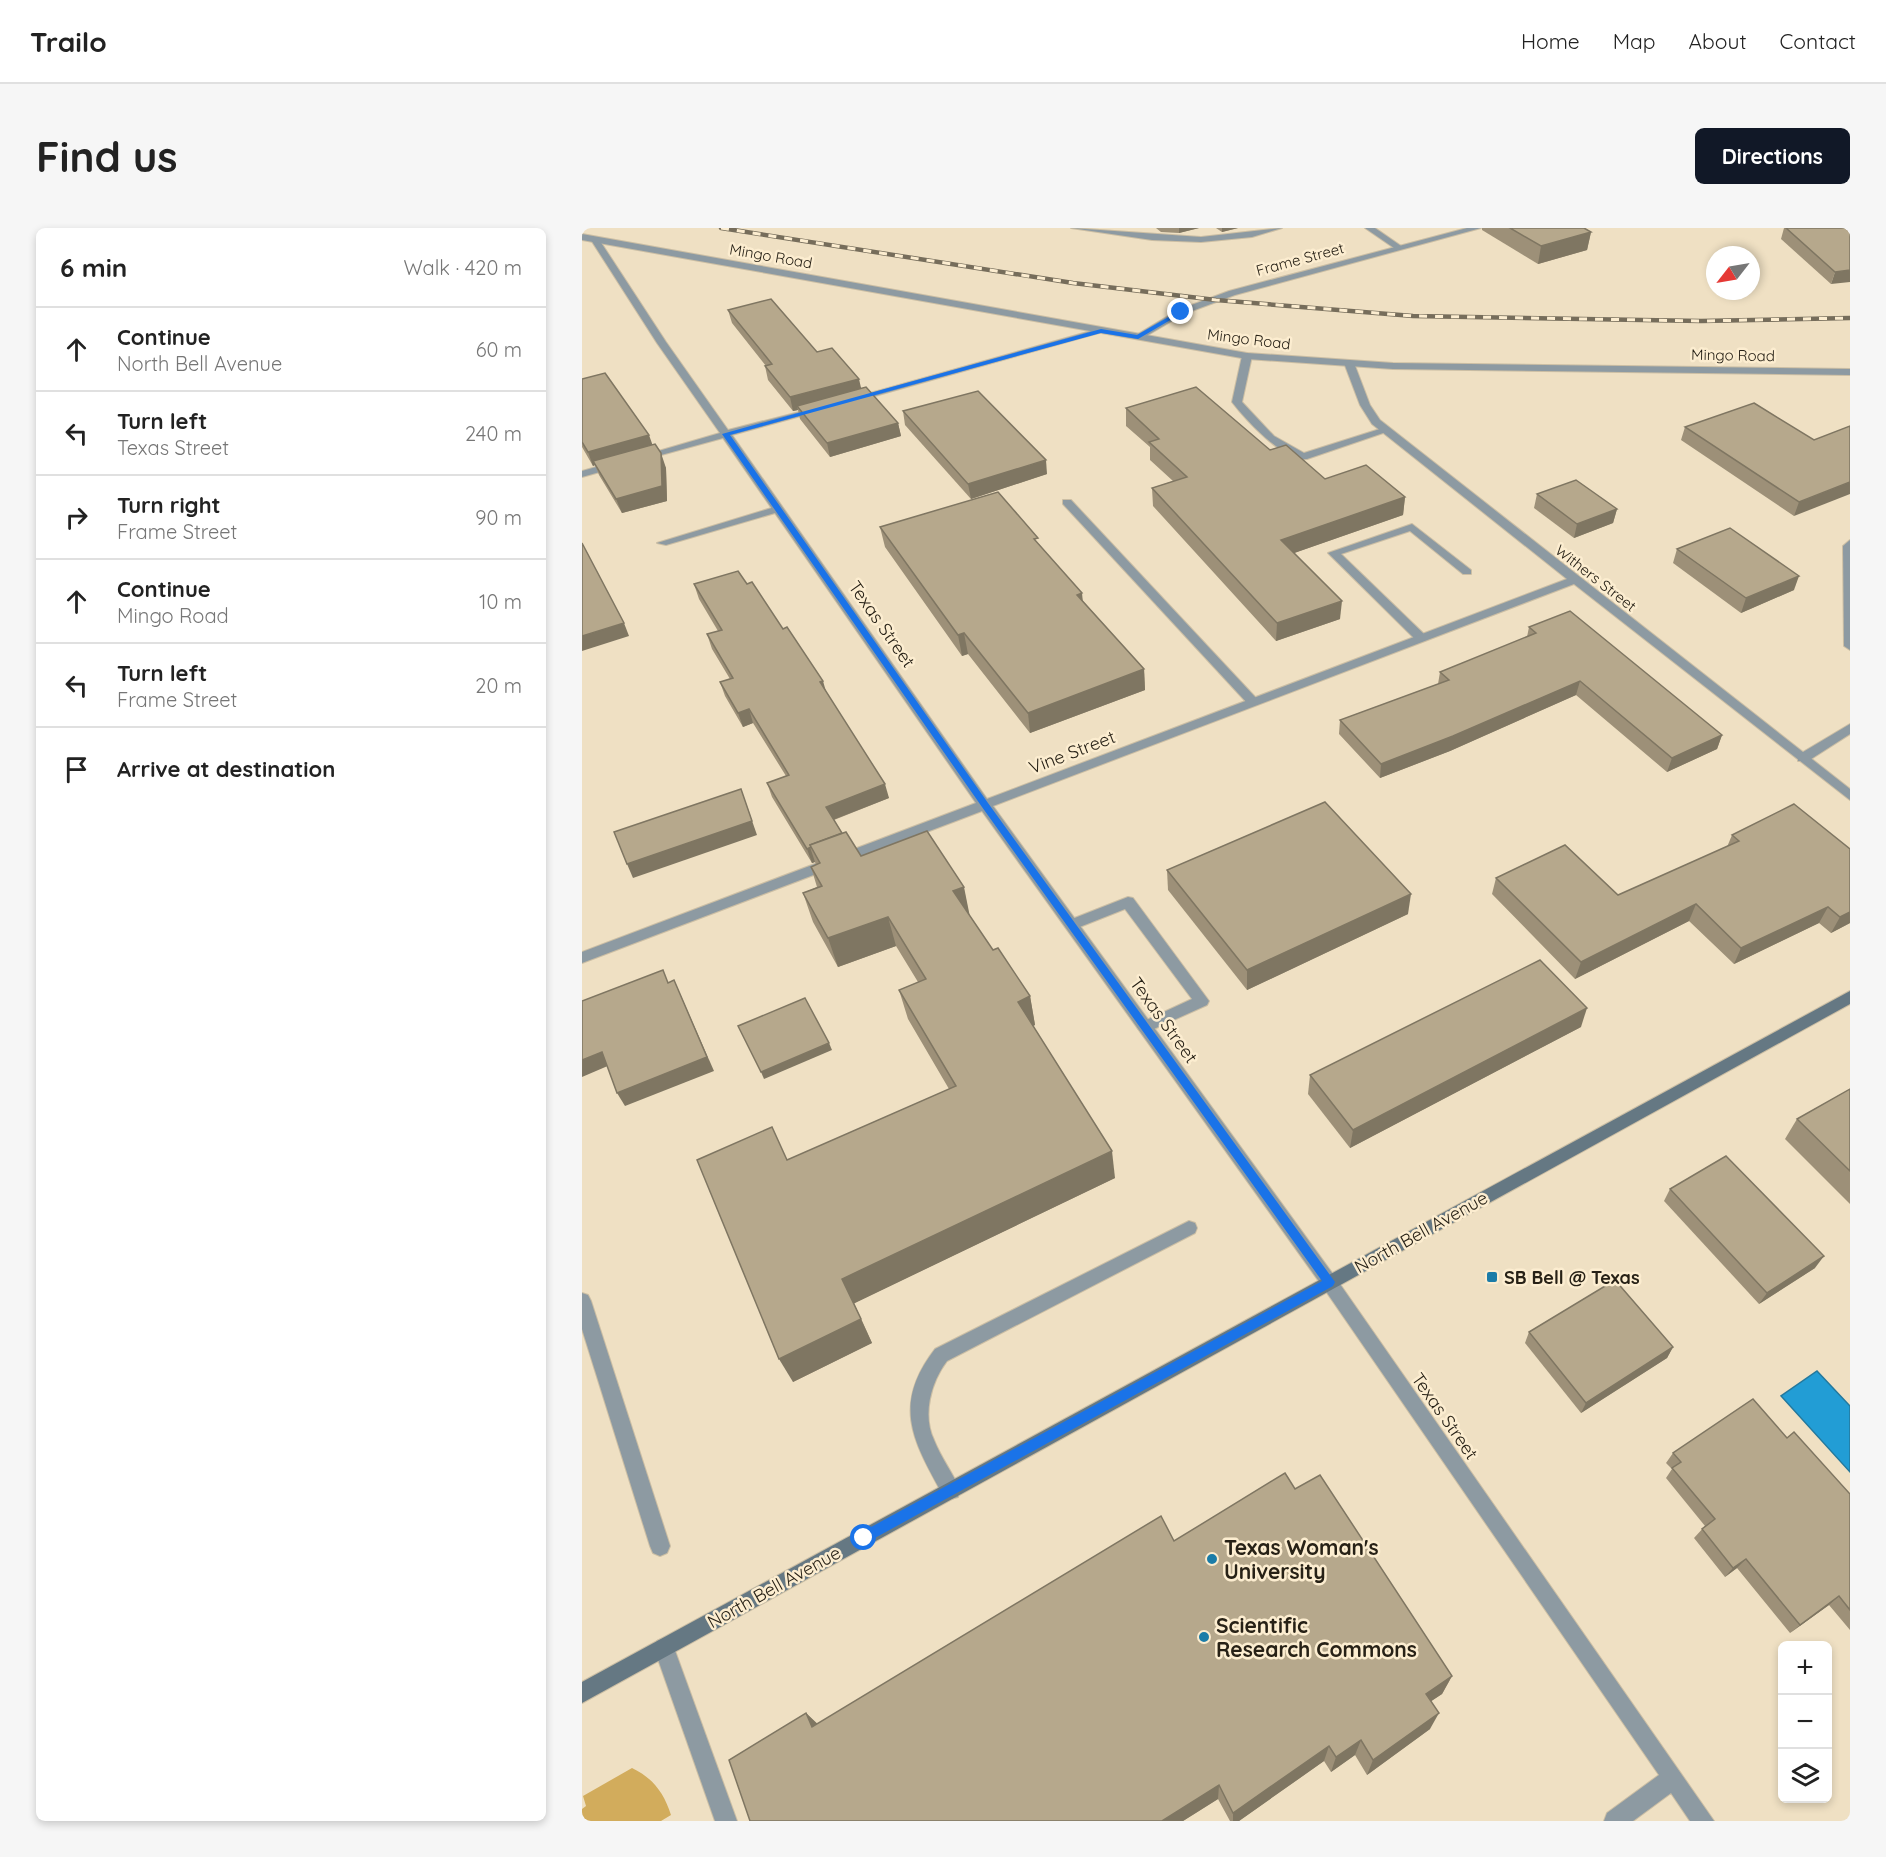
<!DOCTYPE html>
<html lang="en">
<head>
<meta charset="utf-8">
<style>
  :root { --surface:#fff; --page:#f6f6f6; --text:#222; --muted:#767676; --line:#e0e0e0; --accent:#111827 }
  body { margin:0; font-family:Quicksand,sans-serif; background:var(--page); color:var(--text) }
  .controls { position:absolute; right:18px; bottom:18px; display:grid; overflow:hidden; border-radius:9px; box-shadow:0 3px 9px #0003 }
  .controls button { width:54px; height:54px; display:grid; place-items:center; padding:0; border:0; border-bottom:2px solid var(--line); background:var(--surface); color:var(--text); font:30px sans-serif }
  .compass { position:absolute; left:1124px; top:18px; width:54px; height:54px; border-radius:50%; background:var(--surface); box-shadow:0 3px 9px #0003; rotate:239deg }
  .stop { position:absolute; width:18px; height:18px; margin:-14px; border:4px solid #1a73e8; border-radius:50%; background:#fff }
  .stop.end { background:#1a73e8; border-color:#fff; box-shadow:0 2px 6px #0008 }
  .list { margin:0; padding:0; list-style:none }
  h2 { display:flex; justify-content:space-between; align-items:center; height:78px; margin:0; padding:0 24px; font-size:26px }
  h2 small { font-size:20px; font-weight:400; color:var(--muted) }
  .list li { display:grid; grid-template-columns:39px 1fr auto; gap:18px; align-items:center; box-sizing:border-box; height:84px; padding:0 24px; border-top:2px solid var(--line) }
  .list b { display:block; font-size:22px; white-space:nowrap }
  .list p { margin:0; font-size:20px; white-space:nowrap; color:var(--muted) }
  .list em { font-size:20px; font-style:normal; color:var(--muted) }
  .icon { flex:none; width:33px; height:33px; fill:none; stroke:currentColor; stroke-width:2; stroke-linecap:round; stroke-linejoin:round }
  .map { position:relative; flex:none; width:1268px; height:1593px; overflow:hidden; border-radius:9px }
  header { display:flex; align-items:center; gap:36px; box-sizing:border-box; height:84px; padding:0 30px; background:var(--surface); border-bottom:2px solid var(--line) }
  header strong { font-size:28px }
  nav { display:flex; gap:33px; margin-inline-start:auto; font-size:21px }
  .intro { display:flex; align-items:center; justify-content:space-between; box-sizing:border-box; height:144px; padding:0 36px }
  h1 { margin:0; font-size:42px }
  .button { padding:15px 27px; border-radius:9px; background:var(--accent); color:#fff; font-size:21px; font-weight:700 }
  main { display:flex; gap:36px; padding:0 36px }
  aside { flex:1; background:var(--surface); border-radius:9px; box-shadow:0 3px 9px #0003 }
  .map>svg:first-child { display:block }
</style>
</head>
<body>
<header>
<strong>Trailo</strong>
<nav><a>Home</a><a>Map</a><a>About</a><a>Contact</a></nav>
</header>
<div class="intro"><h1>Find us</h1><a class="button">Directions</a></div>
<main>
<aside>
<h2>6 min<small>Walk · 420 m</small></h2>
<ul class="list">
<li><svg class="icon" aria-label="ahead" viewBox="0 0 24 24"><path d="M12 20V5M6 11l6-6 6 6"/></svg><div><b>Continue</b><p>North Bell Avenue</p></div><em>60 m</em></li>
<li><svg class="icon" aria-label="left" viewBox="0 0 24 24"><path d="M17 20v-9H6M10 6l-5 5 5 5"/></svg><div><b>Turn left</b><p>Texas Street</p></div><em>240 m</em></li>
<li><svg class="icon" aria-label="right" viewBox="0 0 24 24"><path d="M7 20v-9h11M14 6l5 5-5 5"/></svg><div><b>Turn right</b><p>Frame Street</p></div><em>90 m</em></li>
<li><svg class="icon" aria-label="ahead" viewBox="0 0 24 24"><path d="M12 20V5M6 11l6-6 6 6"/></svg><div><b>Continue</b><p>Mingo Road</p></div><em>10 m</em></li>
<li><svg class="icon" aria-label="left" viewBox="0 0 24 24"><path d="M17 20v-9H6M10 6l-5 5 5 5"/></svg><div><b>Turn left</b><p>Frame Street</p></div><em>20 m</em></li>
<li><svg class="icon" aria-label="arrive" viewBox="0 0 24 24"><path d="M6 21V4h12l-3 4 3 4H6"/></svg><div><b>Arrive at destination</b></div></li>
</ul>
</aside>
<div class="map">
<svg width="1268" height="1593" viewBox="0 0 1268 1593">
  <rect width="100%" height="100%" fill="#efe0c3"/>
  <path fill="#d2ac5c" d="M50,1540C71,1550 82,1565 89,1587L79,1593H0V1581L4,1578L1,1568Z"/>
  <polygon fill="#229dd5" stroke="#24789c" stroke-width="1.5" points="1235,1143 1268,1178 1268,1244 1199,1168"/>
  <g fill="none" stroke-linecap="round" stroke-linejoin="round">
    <defs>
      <g id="service">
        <polygon points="489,0 619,9 700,0 670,9 619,14 570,12"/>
        <polygon points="783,0 793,0 822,20 815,22"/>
        <path d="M665,125L670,128L660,174L692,208L722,225L801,200L810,202L725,231C702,234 663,191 650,174L660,128Z"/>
        <polygon points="481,272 489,272 675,471 675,477 667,477 481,276"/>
        <polygon points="196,278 201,281 200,283 84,317 75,315"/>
        <polygon points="830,296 889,342 889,346 881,346 828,303 759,326 843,407 845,410 839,414 835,413 746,325"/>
        <polygon points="1268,312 1268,422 1262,418 1261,318"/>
        <polygon points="1268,496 1268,506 1226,533 1216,533 1216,527"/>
        <polygon points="546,669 551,670 627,773 625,777 563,805 558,803 555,799 558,795 610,771 543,681 490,702 483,697 485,693"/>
        <path d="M607,993L613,995L615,1000L613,1005L365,1133C349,1154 340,1187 352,1212C359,1230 371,1245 378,1262L376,1269L369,1271L362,1269C332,1214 309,1178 353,1121Z"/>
        <polygon points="0,1065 6,1067 9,1073 88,1318 85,1325 78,1328 71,1325 68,1318 0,1101"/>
        <polygon points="82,1410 89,1413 92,1420 155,1593 133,1593 72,1420 75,1413"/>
      </g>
      <g id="minor">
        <polygon points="885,0 899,0 653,67 602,86 559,111 551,109 596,82 647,63"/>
        <polygon points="13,9 16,10 84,114 146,202 237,179 237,183 150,207 405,571 985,351 790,196 778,177 762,135 767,132 772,135 788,177 798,192 1268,561 1268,572 992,356 411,578 753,1049 1132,1593 1108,1593 1089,1565 1051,1593 1022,1593 1025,1585 1077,1547 741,1059 400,583 0,735 0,724 394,575 141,210 61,232 56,229 138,205 75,115 9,12"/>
        <polygon points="516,101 524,103 275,173 267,171"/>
        <polygon points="35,233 39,234 39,238 0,249 0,243"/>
      </g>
      <polygon id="tertiary" points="0,6 665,125 811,135 1268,141 1268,147 811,141 665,131 0,12"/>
      <polygon id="secondary" points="1268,763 1268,776 0,1475 0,1454"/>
    </defs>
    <use href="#service" stroke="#cbbea4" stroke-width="2"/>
    <use href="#minor" stroke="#cbbea4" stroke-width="2"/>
    <use href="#tertiary" stroke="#cbbea4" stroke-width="2"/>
    <use href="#secondary" stroke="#cbbea4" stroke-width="2"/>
    <use href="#service" fill="#8d9aa2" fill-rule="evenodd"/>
    <use href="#minor" fill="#8d9aa2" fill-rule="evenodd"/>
    <use href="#tertiary" fill="#8d9aa2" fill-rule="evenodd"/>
    <use href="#secondary" fill="#657883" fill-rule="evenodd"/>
    <defs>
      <polyline id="rail" points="139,0 491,55 634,72 831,88 1119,93 1268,90"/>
    </defs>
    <use href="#rail" stroke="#766d5b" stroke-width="4.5"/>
    <use href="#rail" stroke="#fcedd0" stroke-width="3" stroke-dasharray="8" stroke-linecap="butt"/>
  </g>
  <g fill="#9d9078">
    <polygon points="574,0 617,0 597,5 579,4"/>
    <polygon points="634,0 656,0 640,4"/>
    <polygon points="900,0 1002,0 1009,4 1005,22 956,36 900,2"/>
    <polygon points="1202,0 1268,0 1249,56 1199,11"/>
    <polygon points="146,82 235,124 279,160 316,195 319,208 248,229 218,191 216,182 211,183 186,152 183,138 184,138 150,95"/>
    <polygon points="0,151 70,217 84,240 85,273 40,285 17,247 13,237 11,238 0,219"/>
    <polygon points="544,180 688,222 743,251 823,269 821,287 712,325 758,391 694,413 571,278 570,260 591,253 568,232 568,219 544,198"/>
    <polygon points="321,183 465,246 389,271 323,197"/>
    <polygon points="1268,198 1212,288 1099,212 1103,199 1232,212"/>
    <polygon points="955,266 1035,281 1031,295 992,310 952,280"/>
    <polygon points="298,299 457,316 501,373 562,441 563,462 448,505 386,426 380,428 303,319"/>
    <polygon points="1095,321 1212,362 1159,385 1091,335"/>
    <polygon points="112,356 165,356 244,464 307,570 252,592 260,605 279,628 388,688 411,722 448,768 453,797 451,798 533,950 272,1075 290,1115 211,1154 205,932 367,861 326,791 317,762 336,754 314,718 256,739 231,694 221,665 235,659 229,639 234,637 233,634 230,635 190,569 185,555 204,548 171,495 161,499 143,468 138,454 148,451 130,421 125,406 136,403 117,371"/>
    <polygon points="947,399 1140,507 1135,521 1085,544 994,467 868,523 798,550 757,506 758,492 856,456 858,444 945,409"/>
    <polygon points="1150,607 1268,621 1268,695 1249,705 1237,695 1152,736 1107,693 993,751 910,666 914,650 1036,667 1145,619"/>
    <polygon points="585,642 826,686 665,762 586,662"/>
    <polygon points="999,799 768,920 726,866 728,847"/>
    <polygon points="1268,861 1268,976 1203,911 1215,891"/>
    <polygon points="1088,961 1233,1040 1177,1076 1082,973"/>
    <polygon points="947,1104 1091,1119 1085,1130 999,1185 943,1115"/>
    <polygon points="1205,1210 1268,1266 1268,1402 1247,1377 1208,1405 1155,1340 1143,1349 1112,1310 1123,1298 1084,1250 1090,1241 1084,1235 1091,1225"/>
    <polygon points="713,1261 870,1448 860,1466 849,1473 848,1501 785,1547 773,1527 749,1544 742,1533 657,1593 648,1593 636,1571 601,1593 168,1593 224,1485 235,1496 592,1313"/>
  </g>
  <g fill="#7f7662">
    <polygon points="597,0 617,0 597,5"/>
    <polygon points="640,0 656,0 640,4"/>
    <polygon points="1009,4 1005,22 956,36 959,18"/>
    <polygon points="1268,42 1268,54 1249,56 1253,44"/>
    <polygon points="277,151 280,164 215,178 216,182 211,183 208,169"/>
    <polygon points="316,195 319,208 248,229 245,215"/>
    <polygon points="67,207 72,221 11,233 13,237 11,238 6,224"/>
    <polygon points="79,225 84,240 85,273 40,285 34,271"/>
    <polygon points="464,232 465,246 389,271 386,256"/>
    <polygon points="1268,254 1268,266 1212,288 1217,274"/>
    <polygon points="823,269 821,287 698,330 699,312"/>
    <polygon points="1035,281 1031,295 992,310 995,296"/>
    <polygon points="1217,348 1212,362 1159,385 1164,370"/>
    <polygon points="500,365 502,385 495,367"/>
    <polygon points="760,373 758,391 694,413 695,395"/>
    <polygon points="42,395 47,408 0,423 0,408"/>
    <polygon points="382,405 386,426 380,428 376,407"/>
    <polygon points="562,441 563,462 448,505 446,485"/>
    <polygon points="241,453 245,467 238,454"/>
    <polygon points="998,453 994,467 868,523 798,550 799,536"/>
    <polygon points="167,481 171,495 161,499 156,485"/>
    <polygon points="1140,507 1135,521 1085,544 1090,530"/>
    <polygon points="303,556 307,570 248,593 244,579"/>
    <polygon points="159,561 175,607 51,650 45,636"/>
    <polygon points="228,619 233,634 230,635 225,621"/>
    <polygon points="382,659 388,689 371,663"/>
    <polygon points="829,666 826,686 665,762 665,742"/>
    <polygon points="1114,676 1107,693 993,751 999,734"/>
    <polygon points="1246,679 1237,695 1152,736 1159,720"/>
    <polygon points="1268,684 1268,695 1249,705 1258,689"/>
    <polygon points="306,689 314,718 256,739 246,710"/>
    <polygon points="92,752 132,843 43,878 35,865"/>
    <polygon points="448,768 453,797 441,802 436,774"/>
    <polygon points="1005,780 999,799 768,920 771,902"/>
    <polygon points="247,815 250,822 182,851 179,844"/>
    <polygon points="20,824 28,837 0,849 0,832"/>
    <polygon points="530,923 533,950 271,1076 260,1051"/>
    <polygon points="1242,1028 1233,1040 1177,1076 1185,1065"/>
    <polygon points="279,1091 290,1115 211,1154 197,1131"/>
    <polygon points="1091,1119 1085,1130 999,1185 1004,1175"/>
    <polygon points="1164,1331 1155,1340 1143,1349 1151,1340"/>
    <polygon points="1257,1368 1247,1377 1208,1405 1218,1397"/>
    <polygon points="870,1448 860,1466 836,1482 844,1466"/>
    <polygon points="224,1485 241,1501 230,1499"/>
    <polygon points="857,1485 848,1501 785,1547 791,1532"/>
    <polygon points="779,1512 773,1527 749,1544 754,1529"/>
    <polygon points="747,1518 742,1533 657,1593 651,1593 651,1585"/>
    <polygon points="637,1557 636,1571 601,1593 580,1593"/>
  </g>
  <g fill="#b6a88c" stroke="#7f7662" stroke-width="1.5">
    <polygon points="928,0 1002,0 1009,4 959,18"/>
    <polygon points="1204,0 1268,0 1268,42 1253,44"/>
    <polygon points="189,71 235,124 250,120 277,151 208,169 183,138 190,136 146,82"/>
    <polygon points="23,145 67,207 6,224 0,214 0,151"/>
    <polygon points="284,159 316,195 245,215 215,178"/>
    <polygon points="614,159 688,222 704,217 743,251 784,237 823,269 699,312 760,373 695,395 570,260 605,249 567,214 577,211 544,180"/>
    <polygon points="396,163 464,232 386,256 321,183"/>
    <polygon points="1172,175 1232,212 1268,198 1268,254 1217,274 1103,199"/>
    <polygon points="73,216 79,225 80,258 34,271 11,233"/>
    <polygon points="994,252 1035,281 995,296 955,266"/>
    <polygon points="416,264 456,310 452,311 500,365 495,367 562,441 446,485 382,405 376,407 298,299"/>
    <polygon points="1148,300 1217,348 1164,370 1095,321"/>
    <polygon points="0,315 42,395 0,408"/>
    <polygon points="156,343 165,356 170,354 201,401 205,399 241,453 238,454 303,556 244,579 260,605 228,617 229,619 225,621 185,555 207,547 167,481 156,485 138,454 151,450 125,406 140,402 112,356"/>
    <polygon points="988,383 1140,507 1090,530 998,453 871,508 799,536 758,492 867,452 858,444 954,405 947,399"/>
    <polygon points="159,561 170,593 45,636 32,604"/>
    <polygon points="743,574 829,666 665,742 585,642"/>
    <polygon points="1212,576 1268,621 1268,684 1258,689 1246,679 1159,720 1114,676 999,734 914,650 983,617 1036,667 1157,613 1150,607"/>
    <polygon points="345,603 382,659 371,663 411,722 416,720 448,768 436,774 530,923 260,1051 279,1091 197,1131 115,932 190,899 205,932 374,858 317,762 344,751 306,689 246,710 221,665 240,658 229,639 238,635 228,617 264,604 279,628"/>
    <polygon points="958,732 1005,780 771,902 728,847"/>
    <polygon points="81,742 86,755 92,752 125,829 35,865 20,824 0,832 0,773"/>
    <polygon points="223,770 247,815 179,844 156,798"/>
    <polygon points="1268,861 1268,943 1215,891"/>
    <polygon points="1144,928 1242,1028 1185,1065 1088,961"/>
    <polygon points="1033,1052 1091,1119 1004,1175 947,1104"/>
    <polygon points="1171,1171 1205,1210 1212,1204 1268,1266 1268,1382 1257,1368 1218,1397 1164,1331 1151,1340 1120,1301 1133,1291 1090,1240 1099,1234 1091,1225"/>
    <polygon points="703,1245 713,1261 738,1247 870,1448 844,1466 857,1485 791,1532 779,1512 754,1529 747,1518 651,1585 637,1557 580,1593 168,1593 147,1532 224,1485 230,1499 579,1288 592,1313"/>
  </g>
  <polygon fill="#1a73e8" points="597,83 602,84 556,111 519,105 148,207 406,575 753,1054 751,1058 282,1316 278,1314 278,1305 740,1053 400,579 140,206 519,101 555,107"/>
  <g fill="#1b7ca8" stroke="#fcedd0" stroke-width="2">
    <rect x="904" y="1043" width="12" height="12" rx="3"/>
    <circle cx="630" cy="1331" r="6"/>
    <circle cx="622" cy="1409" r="6"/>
  </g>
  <g text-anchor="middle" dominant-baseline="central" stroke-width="5" stroke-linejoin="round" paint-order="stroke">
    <g font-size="15" fill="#272116" stroke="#fcedd0">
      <text transform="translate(189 28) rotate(10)">Mingo Road</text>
      <text transform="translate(718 31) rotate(-15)">Frame Street</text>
      <text transform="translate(667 111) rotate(7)">Mingo Road</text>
      <text transform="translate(1151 127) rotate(1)">Mingo Road</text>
      <text transform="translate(1014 350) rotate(38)">Withers Street</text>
    </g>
    <g font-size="18" fill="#272116" stroke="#fcedd0">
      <text transform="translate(300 396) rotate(55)">Texas Street</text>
      <text transform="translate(490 524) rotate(-21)">Vine Street</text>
      <text transform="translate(582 792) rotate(54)">Texas Street</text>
      <text transform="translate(839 1004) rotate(-29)">North Bell Avenue</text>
      <text transform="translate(863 1188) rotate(55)">Texas Street</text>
      <text transform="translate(192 1359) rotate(-29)">North Bell Avenue</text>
    </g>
    <g font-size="18" font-weight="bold" fill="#272116" stroke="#fcedd0" text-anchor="start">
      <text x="922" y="1049">SB Bell @ Texas</text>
    </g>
    <g font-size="21" font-weight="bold" fill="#272116" stroke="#fcedd0" text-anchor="start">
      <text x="642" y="1319">Texas Woman's<tspan x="642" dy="24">University</tspan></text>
      <text x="634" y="1397">Scientific<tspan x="634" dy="24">Research Commons</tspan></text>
    </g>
  </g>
</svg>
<div class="controls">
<button>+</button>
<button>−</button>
<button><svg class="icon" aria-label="layers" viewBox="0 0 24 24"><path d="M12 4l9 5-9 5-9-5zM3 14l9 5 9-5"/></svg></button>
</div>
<svg class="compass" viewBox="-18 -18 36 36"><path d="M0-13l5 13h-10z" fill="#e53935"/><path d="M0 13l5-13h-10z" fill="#767676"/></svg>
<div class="stop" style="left:282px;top:1310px"></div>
<div class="stop end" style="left:599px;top:84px"></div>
</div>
</main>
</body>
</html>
